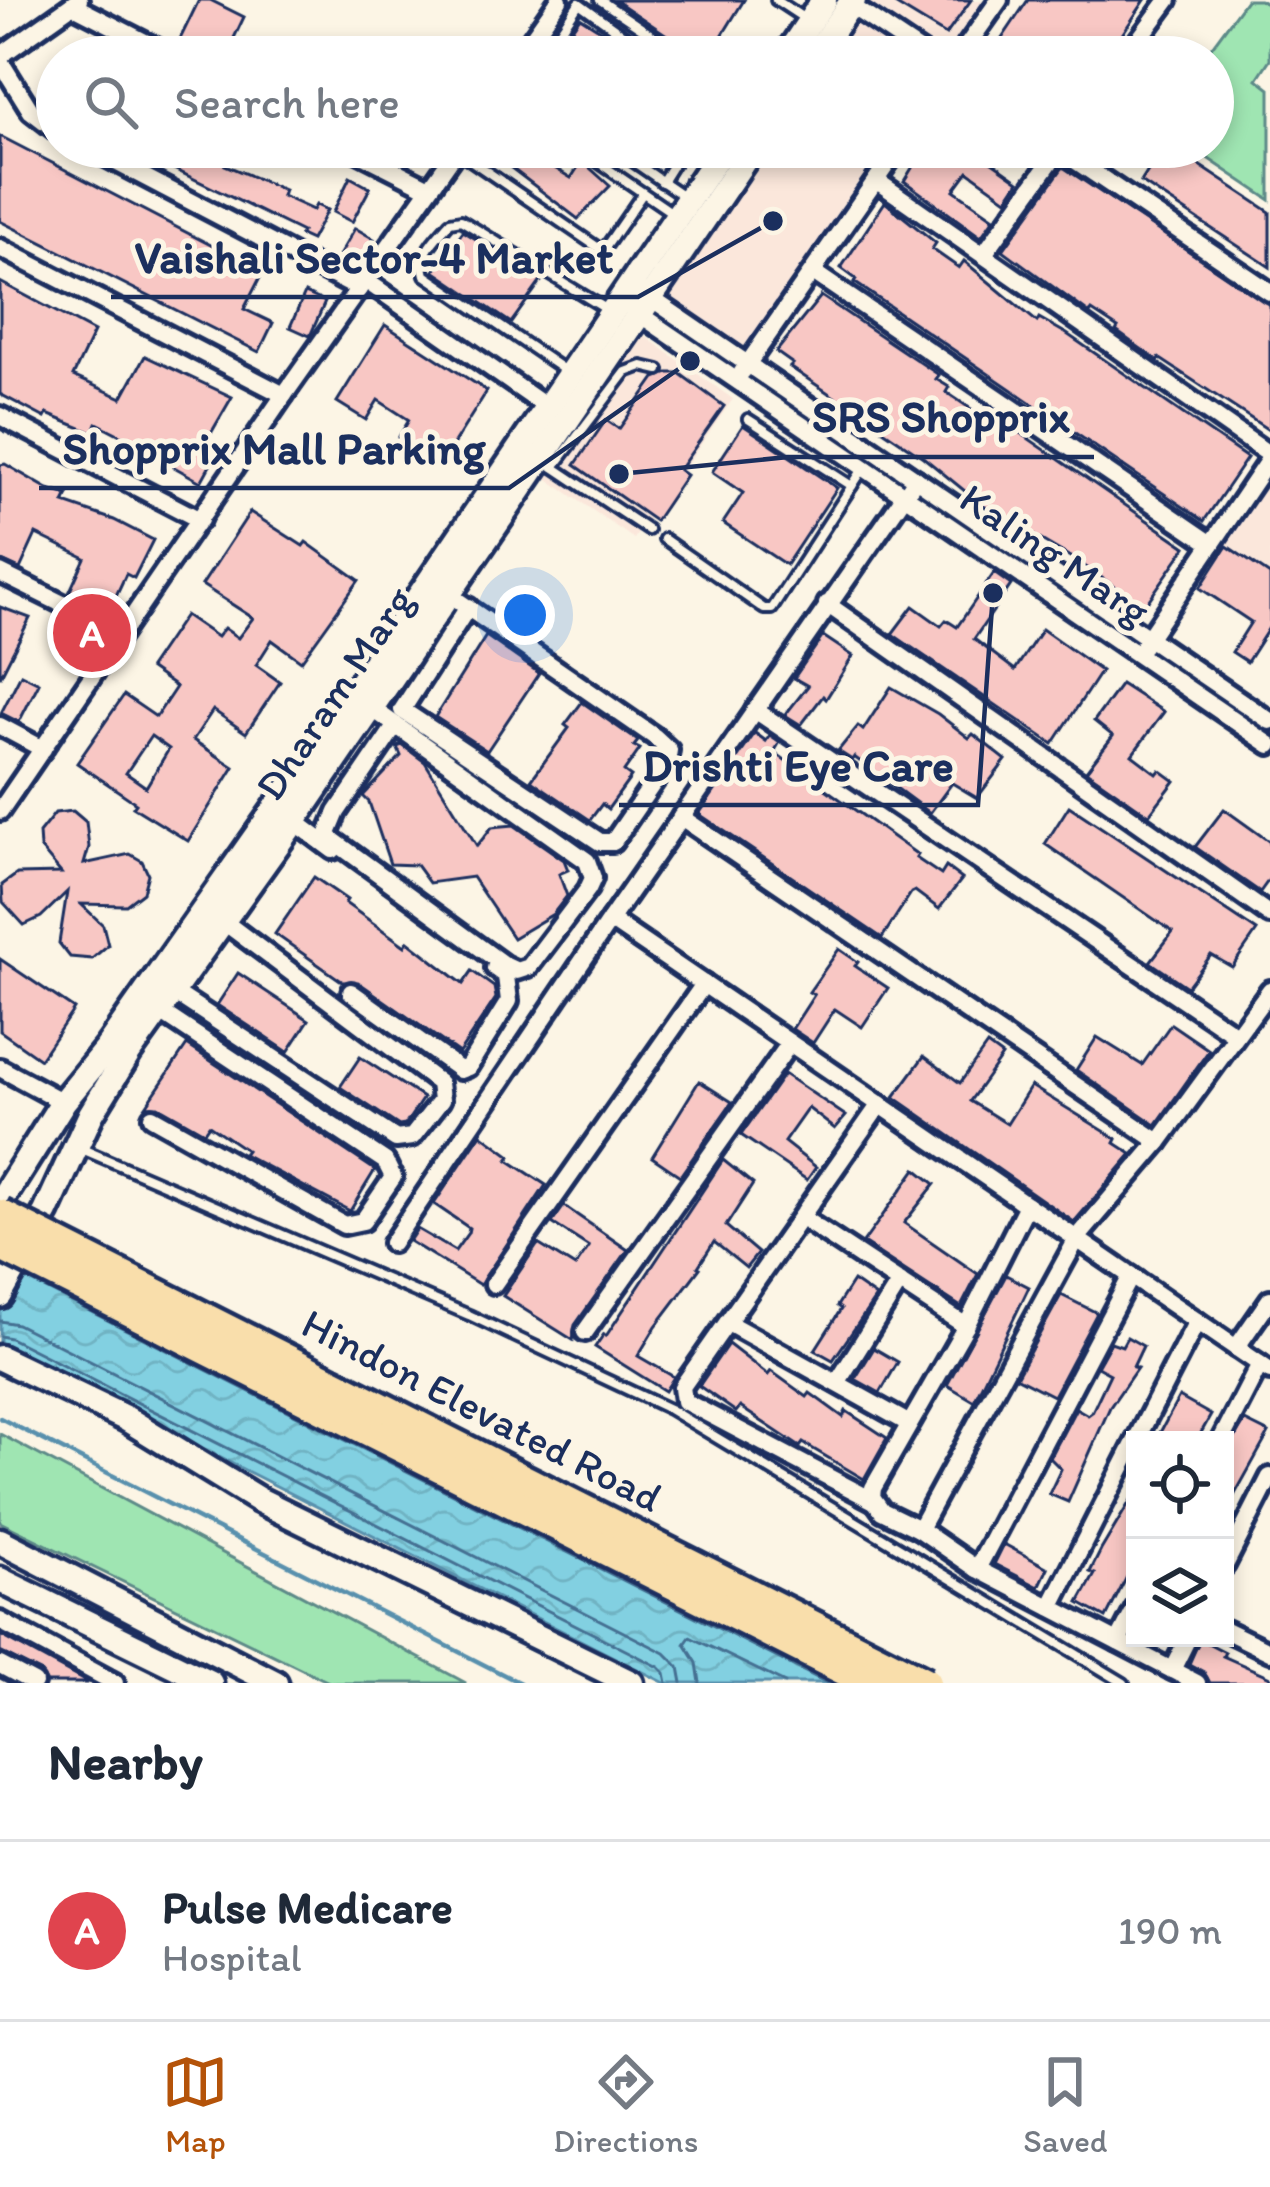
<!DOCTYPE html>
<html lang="en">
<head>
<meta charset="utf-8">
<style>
  :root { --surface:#fff; --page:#f6f6f7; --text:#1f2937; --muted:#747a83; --line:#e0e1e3; --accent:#b45309 }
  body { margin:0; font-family:Itim,sans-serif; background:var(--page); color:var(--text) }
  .controls { position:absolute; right:36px; bottom:36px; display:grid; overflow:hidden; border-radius:0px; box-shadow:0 6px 18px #0003 }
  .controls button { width:108px; height:108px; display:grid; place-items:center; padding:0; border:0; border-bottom:3px solid var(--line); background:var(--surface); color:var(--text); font:60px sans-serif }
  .you { position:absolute; left:525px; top:615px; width:42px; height:42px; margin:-30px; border:9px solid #fff; border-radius:50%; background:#1a73e8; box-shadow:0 0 0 18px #1a73e833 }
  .badge { display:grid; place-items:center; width:78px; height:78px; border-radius:50%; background:var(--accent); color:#fff; font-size:39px; font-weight:700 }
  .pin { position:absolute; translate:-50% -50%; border:6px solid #fff; box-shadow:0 3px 12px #0006 }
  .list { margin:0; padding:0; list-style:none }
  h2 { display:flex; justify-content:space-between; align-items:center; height:156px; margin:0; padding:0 48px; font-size:51px }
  h2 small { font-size:39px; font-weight:400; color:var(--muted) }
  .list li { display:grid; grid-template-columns:78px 1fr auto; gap:36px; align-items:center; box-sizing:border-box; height:180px; padding:0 48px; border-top:3px solid var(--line) }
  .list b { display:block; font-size:45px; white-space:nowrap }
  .list p { margin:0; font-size:39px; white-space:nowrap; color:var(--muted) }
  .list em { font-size:39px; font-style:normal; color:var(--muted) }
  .icon { flex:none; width:66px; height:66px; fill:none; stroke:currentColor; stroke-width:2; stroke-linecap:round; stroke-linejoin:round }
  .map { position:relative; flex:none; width:1270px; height:1683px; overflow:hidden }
  .search { position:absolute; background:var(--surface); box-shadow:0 6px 18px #0003; left:36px; right:36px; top:36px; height:132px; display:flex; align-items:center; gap:30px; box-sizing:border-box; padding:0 42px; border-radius:66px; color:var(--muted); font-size:45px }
  .sheet { height:336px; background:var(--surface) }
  nav { display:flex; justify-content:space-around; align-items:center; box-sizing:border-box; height:168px; border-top:3px solid var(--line); background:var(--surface); font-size:33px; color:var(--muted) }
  nav a { display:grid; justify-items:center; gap:6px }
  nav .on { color:var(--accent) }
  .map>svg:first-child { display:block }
</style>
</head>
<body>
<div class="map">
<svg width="1270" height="1683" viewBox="0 0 1270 1683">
  <defs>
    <pattern id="water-waves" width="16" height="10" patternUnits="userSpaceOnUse" patternTransform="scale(3)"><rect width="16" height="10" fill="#82d0e1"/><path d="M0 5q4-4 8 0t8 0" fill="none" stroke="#70b3c3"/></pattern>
  </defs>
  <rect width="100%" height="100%" fill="#fcf5e5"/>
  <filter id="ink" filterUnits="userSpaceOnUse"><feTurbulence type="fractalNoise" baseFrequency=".00833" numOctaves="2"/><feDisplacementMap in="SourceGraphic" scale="24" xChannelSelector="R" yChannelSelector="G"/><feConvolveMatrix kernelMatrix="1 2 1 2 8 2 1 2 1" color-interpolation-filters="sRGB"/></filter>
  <g filter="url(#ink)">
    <g fill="#fbe7db">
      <polygon points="863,0 983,0 944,57 825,57"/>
      <polygon points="764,147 883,147 744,349 664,296"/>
      <polygon points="643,335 733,399 634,539 542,475"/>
      <polygon points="1270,465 1270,579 1217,545"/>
    </g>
    <g fill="#9fe5b2" stroke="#5d8a88" stroke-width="3">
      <polygon points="1246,0 1260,0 1270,7 1270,59 1257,79 1270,89 1270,200 1191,147 1213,147 1213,57 1204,57"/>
      <polygon points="0,1434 466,1683 331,1683 0,1522"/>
    </g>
    <polygon fill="url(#water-waves)" stroke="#5990ad" stroke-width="3" points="0,1235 798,1640 890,1683 665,1683 0,1346"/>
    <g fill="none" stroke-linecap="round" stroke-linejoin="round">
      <g stroke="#446f92" stroke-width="3">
        <polyline points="26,1279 827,1683"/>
        <polyline points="0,1321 17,1324 665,1653 679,1667 682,1683"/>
        <polyline points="0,1336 10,1338 659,1667 665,1673 667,1683"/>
        <polyline points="700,1683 697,1663 685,1644 690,1637 785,1683"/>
      </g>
      <polyline stroke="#5990ad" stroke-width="4.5" points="0,1418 520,1683"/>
    </g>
    <g fill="#f8c7c4" stroke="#1b2f5e" stroke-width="3" fill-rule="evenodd">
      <polygon points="199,0 210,0 244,17 225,57 213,57 179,41"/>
      <polygon points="615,0 744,0 709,57 692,57 689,50"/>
      <polygon points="888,0 971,0 946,35"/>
      <polygon points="1028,0 1145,0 1107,57 1021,57 999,43"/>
      <polygon points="580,17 621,43 640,57 553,57"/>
      <polygon points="0,136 263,272 244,309 273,323 259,352 0,221"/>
      <polygon points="183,147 214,157 220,147 235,147 225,165 284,190 282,196 313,210 316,205 327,210 311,240 300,235 302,232 174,169"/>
      <polygon points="521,147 559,147 548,164 571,178 582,161 610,186 578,219 510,167"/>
      <polygon points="925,147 982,147 978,152 1019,181 1007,199 968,171 954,190 994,218 981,237 904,181"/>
      <polygon points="1163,147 1181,153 1270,212 1270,267 1141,182"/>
      <polygon points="1063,167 1270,305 1270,431 1159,358 1158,361 1116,331 1118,328 1092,311 1090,314 1003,250"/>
      <polygon points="350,177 370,188 352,222 333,212"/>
      <polygon points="885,202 936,243 932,249 959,268 964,261 1037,322 1039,318 1067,334 1247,458 1204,521 854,282 856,279 841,268"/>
      <polygon points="355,228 374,239 354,272 336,261"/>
      <polygon points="463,231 542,280 511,323 434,271"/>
      <polygon points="0,282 94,332 73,376 122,398 145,356 232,397 206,442 219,449 201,482 140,448 137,455 118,445 122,436 97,423 93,433 47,414 45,418 0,394"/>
      <polygon points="305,293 325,302 310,336 290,327"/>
      <polygon points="821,296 939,375 936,379 949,387 946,392 986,419 990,412 1186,547 1141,611 1114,595 1118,589 1077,561 982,505 923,457 790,367 793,364 776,352"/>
      <polygon points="385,325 487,391 439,467 397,440 409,420 378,400 366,420 337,402"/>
      <polygon points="668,373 679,373 724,406 679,470 686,475 655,521 575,465 606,420 619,429 655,378"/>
      <polygon points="743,425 837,488 786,565 723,523 743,493 712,472"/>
      <polygon points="5,464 48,489 68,495 64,503 114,520 153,540 134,578 126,574 108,613 69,593 85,558 36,534 20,569 0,560 0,465"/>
      <path d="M250,512L303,546L306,542L359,580L301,661L272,640L256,665L280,682L246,733L213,710L193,740L234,767L188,841L133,807L136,803L77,763L124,695L156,717L176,687L149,668L185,615L217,637L224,628L238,638L253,618L202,585ZM151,736L169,749L146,787L126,773Z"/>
      <polygon points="1227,546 1270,575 1270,626 1247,662 1232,652 1251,622 1200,588"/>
      <polygon points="994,573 1011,585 974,639 1015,670 1042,629 1101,671 1053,744 892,634 913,606 941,626 946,620 957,627"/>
      <polygon points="0,607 30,618 0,677"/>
      <polygon points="486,636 539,673 487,751 435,717"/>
      <polygon points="823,636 853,656 826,699 823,696 801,725 785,715 808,686 794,678"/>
      <polygon points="21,674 39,683 19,722 1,713"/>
      <polygon points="1121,684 1164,712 1132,755 1157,774 1160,770 1175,781 1149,815 1086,771 1113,736 1094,721"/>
      <polygon points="891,687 938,714 969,738 973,734 1006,760 977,798 952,783 930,813 854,757 852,760 838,751 858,726 863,730"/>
      <polygon points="582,702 638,741 634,746 640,749 624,772 631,777 608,809 602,804 590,820 531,780 569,728 565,725"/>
      <polygon points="755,733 766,741 770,735 780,742 774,752 904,845 918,855 916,858 941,875 946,867 962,879 939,909 915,891 911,893 882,938 699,814"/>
      <polygon points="402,745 425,762 477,846 492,827 514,825 564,860 568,870 559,874 567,896 553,914 513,938 472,877 429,883 416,865 390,864 369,802 363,796 401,756 397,747"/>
      <polygon points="1069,806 1257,931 1232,967 1211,955 1187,987 1150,962 1173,932 1045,844"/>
      <polygon points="1224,809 1270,842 1270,878 1260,892 1195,847"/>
      <polygon points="73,811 86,822 89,847 84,864 130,854 142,861 148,874 143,892 126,905 81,904 103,925 108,945 92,959 70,957 59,943 67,892 41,917 24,925 3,902 2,885 17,874 61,873 40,848 39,833 55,813"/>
      <polygon points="314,877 347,900 345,903 405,946 408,941 463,984 472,971 494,987 496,998 459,1053 358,982 343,982 275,934"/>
      <polygon points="839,949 858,962 855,966 888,988 862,1027 835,1009 813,1043 792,1029 814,995 809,992"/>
      <polygon points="0,959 74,1009 40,1059 0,1031"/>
      <polygon points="238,973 309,1020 288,1052 217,1005"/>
      <polygon points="1171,1024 1209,1050 1156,1125 1076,1070 1097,1037 1142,1065"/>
      <polygon points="187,1045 375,1170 350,1211 243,1154 246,1150 209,1125 204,1132 158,1106 146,1106"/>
      <polygon points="987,1045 1002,1056 970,1101 1007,1124 1031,1086 1117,1139 1115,1143 1132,1154 1074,1222 894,1097 924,1056 960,1083"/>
      <polygon points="360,1057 423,1098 405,1125 399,1126 340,1087"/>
      <polygon points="784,1074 846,1116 835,1129 808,1108 784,1142 816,1167 807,1180 741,1135"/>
      <polygon points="699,1081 732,1102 680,1176 652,1157"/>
      <polygon points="481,1134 511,1156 508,1160 546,1185 480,1285 409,1241 417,1229 455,1251 468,1233 469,1228 434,1204"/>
      <polygon points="723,1160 753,1184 726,1226 758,1253 746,1268 714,1242 698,1267 700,1268 656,1326 638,1356 674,1377 665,1391 595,1347 604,1334 606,1336"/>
      <polygon points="916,1169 935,1184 904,1223 978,1274 961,1307 863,1243"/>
      <polygon points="564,1206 628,1250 575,1325 573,1340 503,1296 538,1244 575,1267 589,1247 552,1223"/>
      <polygon points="1006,1275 1029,1287 974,1401 947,1385"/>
      <polygon points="853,1281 876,1297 833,1360 815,1350 841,1309 837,1306"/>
      <polygon points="1061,1295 1097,1313 1053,1396 1016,1377"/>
      <polygon points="1127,1337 1143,1346 1133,1367 1137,1368 1110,1407 1068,1502 1049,1494 1061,1469 1050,1458 1076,1408 1088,1415 1092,1412 1110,1374 1097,1367 1111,1342 1122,1346"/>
      <polygon points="728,1344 768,1375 771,1371 807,1397 810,1393 843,1417 846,1411 887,1438 864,1479 803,1443 800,1447 740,1407 736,1412 699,1386"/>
      <polygon points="874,1348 898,1362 880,1393 855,1379"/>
      <polygon points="1179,1397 1211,1415 1197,1440 1156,1440"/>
      <polygon points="1245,1421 1269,1433 1225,1512 1225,1452"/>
      <polygon points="1135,1493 1135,1561 1106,1618 1079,1603 1095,1574 1090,1572 1101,1550"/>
      <polygon points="1004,1544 1048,1568 1039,1587 994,1564"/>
      <polygon points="0,1635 88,1683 47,1683 40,1672 0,1652"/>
      <polygon points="1200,1639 1225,1652 1223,1656 1270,1677 1270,1683 1210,1683 1204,1672 1189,1664"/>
    </g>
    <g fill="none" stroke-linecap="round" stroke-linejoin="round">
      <defs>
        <g id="lane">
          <polyline points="600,0 684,57"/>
          <polyline points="776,0 805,19"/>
          <polyline points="543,57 579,3 654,57"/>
          <polyline points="576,147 674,214"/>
          <polyline points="612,147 685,197"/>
          <polyline points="457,151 603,251 643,193"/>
          <polyline points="476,163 486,147"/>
          <polyline points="662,182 684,147"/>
          <path d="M567,372L425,275C418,252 437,238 450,222L461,220L606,309"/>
          <polyline points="748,419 852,486"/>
          <polyline points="552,466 648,530"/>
          <polyline points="554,467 626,372 642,366 659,370"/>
          <polyline points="664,539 764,609 772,609 863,469"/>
          <polyline points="82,1149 469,1315 669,1409 1124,1683"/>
        </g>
        <g id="street">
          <polyline points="72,5 174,57"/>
          <polyline points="850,5 928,57"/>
          <polyline points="0,56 79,0"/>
          <polyline points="519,57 559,0"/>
          <polyline points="959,57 999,0"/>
          <polyline points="1126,57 1168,0"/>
          <polyline points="0,61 31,111 57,131"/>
          <polyline points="87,147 359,289"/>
          <polyline points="348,147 429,188"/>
          <polyline points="1060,150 1270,292"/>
          <polyline points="877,181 1270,455"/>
          <polyline points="0,248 284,395"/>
          <polyline points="984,254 1061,147"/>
          <polyline points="813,272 1212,544"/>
          <polyline points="365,280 548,408"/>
          <polyline points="642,292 1270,721"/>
          <polyline points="632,309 1270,745"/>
          <polyline points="742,372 899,147"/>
          <polyline points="0,416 200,520"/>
          <polyline points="0,573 121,633"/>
          <polyline points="448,594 655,737 669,750 667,763 613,842 600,842 402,710 468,607"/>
          <polyline points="827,604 1270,915"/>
          <polyline points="1143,646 1270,458"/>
          <polyline points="363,702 587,861 593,878 588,889 529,967 517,971 504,965 327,836 337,812 396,725"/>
          <polyline points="755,710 1236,1035"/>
          <polyline points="0,726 43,749"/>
          <polyline points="0,811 284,395 459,147"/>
          <polyline points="286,815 333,850"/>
          <polyline points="681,817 1159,1142"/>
          <polyline points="610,920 1270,1371"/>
          <polyline points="172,991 396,1139 412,1137 441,1100 439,1083 223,921"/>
          <polyline points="351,992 460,1070 468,1067 509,1001 506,976 495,968"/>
          <polyline points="152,1006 385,1161 393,1177 363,1221 344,1225 152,1117"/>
          <polyline points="0,1068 63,1102"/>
          <polyline points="1027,1205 966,1326 873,1488 872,1497 882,1511 919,1529 977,1569 1197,1683"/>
          <polyline points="802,1218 966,1326"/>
          <polyline points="392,1243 610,920 916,479"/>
          <polyline points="494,1284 704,984"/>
          <polyline points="728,1323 908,1423"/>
          <polyline points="585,1332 790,1043"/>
          <polyline points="1236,1348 1270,1299"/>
          <polyline points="837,1383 900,1282"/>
          <polyline points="1136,1440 1197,1321"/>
          <polyline points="1221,1440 1260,1364"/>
          <polyline points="874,1501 684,1401 682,1387 880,1104"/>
          <polyline points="919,1529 1078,1237 1159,1142 1270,990"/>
          <polyline points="1225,1565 1270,1477"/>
          <polyline points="977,1569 1131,1276"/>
          <polyline points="1051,1607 1135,1442"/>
          <polyline points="0,1621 115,1683"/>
          <polyline points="1225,1630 1270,1652"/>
          <polyline points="1118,1642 1135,1609"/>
          <polyline points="0,1665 34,1683"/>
          <polyline points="1172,1670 1188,1638"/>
        </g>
        <g id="secondary">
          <polyline points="786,57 824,0"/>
          <polyline points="814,57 853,0"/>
          <polyline points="0,1202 63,1102 107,1048 276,808 724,147"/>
          <polyline points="0,1295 46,1212 91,1114 129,1052 294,821 753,147"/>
          <polyline points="0,1358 127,1419 257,1499 631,1683"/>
          <polyline points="0,1541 275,1683"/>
          <polyline points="0,1580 210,1683"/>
        </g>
      </defs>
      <use href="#lane" stroke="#1b2f5e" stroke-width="16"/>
      <use href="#street" stroke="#1b2f5e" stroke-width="26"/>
      <use href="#secondary" stroke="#1b2f5e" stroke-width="33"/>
      <use href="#lane" stroke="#fcf5e5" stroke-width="8"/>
      <use href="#street" stroke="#fcf5e5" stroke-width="16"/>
      <use href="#secondary" stroke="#fcf5e5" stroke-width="24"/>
      <defs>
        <g id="highway-bridge">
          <polyline points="0,1215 925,1683"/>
          <polyline points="0,1245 871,1683"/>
        </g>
      </defs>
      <use href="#highway-bridge" stroke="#1b2f5e" stroke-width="39" stroke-linecap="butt"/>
      <use href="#highway-bridge" stroke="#f9deab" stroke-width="30"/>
    </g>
  </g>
  <g text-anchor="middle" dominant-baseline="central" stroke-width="10" stroke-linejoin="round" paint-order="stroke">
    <g font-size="42" fill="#1b2f5e" stroke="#fcf5e5">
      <text transform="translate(1055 554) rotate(34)">Kaling Marg</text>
      <text transform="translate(334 693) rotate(-56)">Dharam Marg</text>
      <text transform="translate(482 1410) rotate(27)">Hindon Elevated Road</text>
    </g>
  </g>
  <path fill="none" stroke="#1b2f5e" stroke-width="4.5" d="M773 221L638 297H111M619 474L788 457H1094M690 361L509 488H39M993 593L978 805H619"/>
  <g fill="#1b2f5e" stroke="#fcf5e5" stroke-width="4.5">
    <circle cx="773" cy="221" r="12"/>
    <circle cx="619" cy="474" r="12"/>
    <circle cx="690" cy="361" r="12"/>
    <circle cx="993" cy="593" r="12"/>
  </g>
  <g font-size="45" text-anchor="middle" font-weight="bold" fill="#1b2f5e" stroke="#fcf5e5" stroke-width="10" stroke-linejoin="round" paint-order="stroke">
    <text x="374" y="273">Vaishali Sector-4 Market</text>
    <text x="941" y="432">SRS Shopprix</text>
    <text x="274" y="464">Shopprix Mall Parking</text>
    <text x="798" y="781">Drishti Eye Care</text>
  </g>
</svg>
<div class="controls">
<button><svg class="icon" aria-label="locate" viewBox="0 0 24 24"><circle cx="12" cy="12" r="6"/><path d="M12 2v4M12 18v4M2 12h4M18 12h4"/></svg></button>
<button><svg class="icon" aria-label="layers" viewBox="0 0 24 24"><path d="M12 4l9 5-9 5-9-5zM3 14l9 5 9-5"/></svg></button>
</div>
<div class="you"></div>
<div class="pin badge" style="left:92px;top:633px;background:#e0444e">A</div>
<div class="search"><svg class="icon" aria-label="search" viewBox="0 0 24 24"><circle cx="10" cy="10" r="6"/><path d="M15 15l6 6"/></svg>Search here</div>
</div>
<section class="sheet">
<h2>Nearby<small></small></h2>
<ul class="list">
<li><span class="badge" style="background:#e0444e">A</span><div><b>Pulse Medicare</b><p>Hospital</p></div><em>190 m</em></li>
</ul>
</section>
<nav>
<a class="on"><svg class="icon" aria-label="map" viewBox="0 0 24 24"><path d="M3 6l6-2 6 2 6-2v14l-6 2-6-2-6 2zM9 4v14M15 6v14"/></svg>Map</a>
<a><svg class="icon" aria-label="directions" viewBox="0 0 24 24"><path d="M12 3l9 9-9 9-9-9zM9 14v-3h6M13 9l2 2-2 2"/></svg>Directions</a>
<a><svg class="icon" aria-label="saved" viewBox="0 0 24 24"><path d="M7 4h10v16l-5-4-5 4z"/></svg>Saved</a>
</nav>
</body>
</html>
